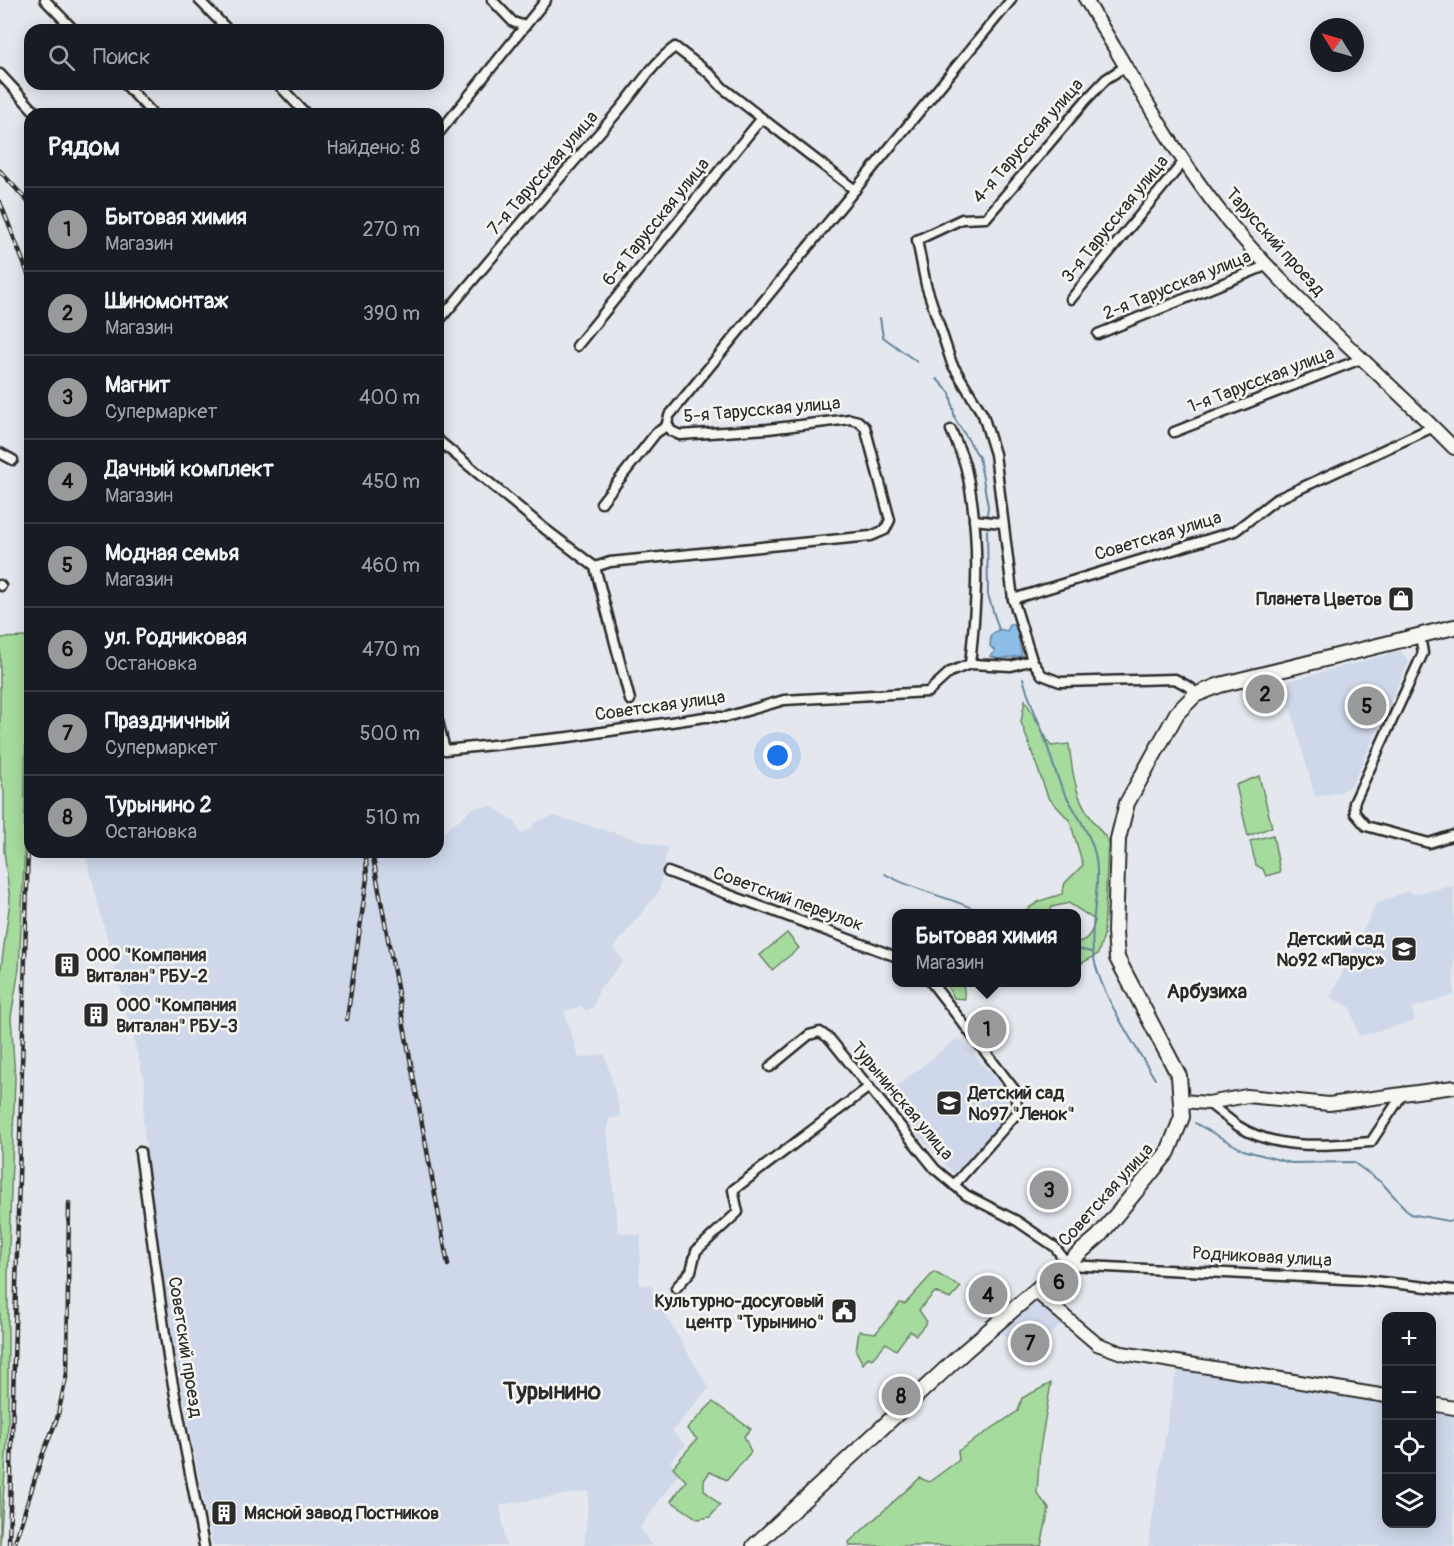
<!DOCTYPE html>
<html lang="ru">
<head>
<meta charset="utf-8">
<style>
  :root { --surface:#171b24; --page:#242831; --text:#f1f3f6; --muted:#9ea1a6; --line:#363941; --accent:#98999b }
  body { margin:0; font-family:Pangolin,sans-serif; background:var(--page); color:var(--text) }
  .controls { position:absolute; right:18px; bottom:18px; display:grid; overflow:hidden; border-radius:12px; box-shadow:0 3px 15px #0003 }
  .controls button { width:54px; height:54px; display:grid; place-items:center; padding:0; border:0; border-bottom:2px solid var(--line); background:var(--surface); color:var(--text); font:30px sans-serif }
  .compass { position:absolute; left:1310px; top:18px; width:54px; height:54px; border-radius:50%; background:var(--surface); box-shadow:0 3px 15px #0003; rotate:307deg }
  .you { position:absolute; left:778px; top:756px; width:21px; height:21px; margin:-15px; border:4px solid #fff; border-radius:50%; background:#1a73e8; box-shadow:0 0 0 9px #1a73e833 }
  .badge { display:grid; place-items:center; width:39px; height:39px; border-radius:50%; background:var(--accent); color:#111; font-size:20px; font-weight:700 }
  .pin { position:absolute; translate:-50% -50%; border:3px solid #fff; box-shadow:0 2px 6px #0006 }
  .popup { position:absolute; left:892px; top:909px; width:189px; height:78px; box-sizing:border-box; display:grid; place-content:center; border-radius:12px; background:var(--surface); filter:drop-shadow(0 2px 4px #0005); font-size:20px; white-space:nowrap; color:var(--muted) }
  .popup b { font-size:22px; color:var(--text) }
  .popup::after { content:''; position:absolute; left:50%; top:100%; margin-left:-12px; border:12px solid transparent; border-top-color:var(--surface) }
  .list { margin:0; padding:0; list-style:none }
  h2 { display:flex; justify-content:space-between; align-items:center; height:78px; margin:0; padding:0 24px; font-size:26px }
  h2 small { font-size:20px; font-weight:400; color:var(--muted) }
  .list li { display:grid; grid-template-columns:39px 1fr auto; gap:18px; align-items:center; box-sizing:border-box; height:84px; padding:0 24px; border-top:2px solid var(--line) }
  .list b { display:block; font-size:22px; white-space:nowrap }
  .list p { margin:0; font-size:20px; white-space:nowrap; color:var(--muted) }
  .list em { font-size:20px; font-style:normal; color:var(--muted) }
  .icon { flex:none; width:33px; height:33px; fill:none; stroke:currentColor; stroke-width:2; stroke-linecap:round; stroke-linejoin:round }
  .map { position:relative; flex:none; width:1454px; height:1546px; overflow:hidden }
  .search { position:absolute; background:var(--surface); box-shadow:0 3px 15px #0003; left:24px; top:24px; width:420px; height:66px; display:flex; align-items:center; gap:15px; box-sizing:border-box; padding:0 21px; border-radius:18px; color:var(--muted); font-size:22px }
  .panel { position:absolute; background:var(--surface); box-shadow:0 3px 15px #0003; left:24px; top:108px; width:420px; height:750px; border-radius:18px }
  .map>svg:first-child { display:block }
</style>
</head>
<body>
<div class="map">
<svg width="1454" height="1546" viewBox="0 0 1454 1546">
  <rect width="100%" height="100%" fill="#e4e8ee"/>
  <filter id="ink" filterUnits="userSpaceOnUse"><feTurbulence type="fractalNoise" baseFrequency=".0167" numOctaves="2"/><feDisplacementMap in="SourceGraphic" scale="12" xChannelSelector="R" yChannelSelector="G"/><feConvolveMatrix kernelMatrix="1 2 1 2 8 2 1 2 1" color-interpolation-filters="sRGB"/></filter>
  <g filter="url(#ink)">
    <g fill="#ced8ea">
      <polygon points="1401,651 1409,661 1352,785 1340,792 1315,797 1287,695 1289,681"/>
      <polygon points="492,806 515,822 521,834 533,827 535,822 554,816 668,848 659,891 614,948 624,961 599,989 594,1007 586,1011 581,1006 564,1011 579,1058 605,1054 621,1116 609,1119 607,1131 618,1232 641,1235 639,1285 651,1285 661,1308 709,1388 672,1431 686,1445 670,1461 678,1474 640,1528 652,1546 584,1546 589,1491 500,1505 506,1546 213,1546 161,1284 143,1121 145,1083 87,861 89,852 406,852 411,859 420,852 438,852 438,837 473,808"/>
      <polygon points="1451,886 1454,887 1454,995 1412,1008 1415,1021 1359,1036 1350,1007 1330,997 1376,904 1407,891 1414,894"/>
      <polygon points="959,1037 1011,1097 1002,1120 954,1174 883,1097"/>
      <polygon points="982,1275 1005,1298 991,1312 966,1287"/>
      <polygon points="1038,1303 1063,1322 1028,1359 998,1330 1027,1304"/>
      <polygon points="1179,1370 1386,1402 1386,1524 1432,1524 1432,1409 1454,1413 1454,1546 1148,1546 1174,1380"/>
    </g>
    <g fill="#a5db9d" stroke="#688364" stroke-width="1.5">
      <polygon points="27,637 24,863 19,969 11,1017 15,1078 8,1275 8,1425 0,1546 0,976 10,901 4,851 4,792 0,775 0,638"/>
      <path d="M1025,700L1051,746L1069,744C1074,790 1078,805 1108,840L1104,935L1098,954L1077,966V942C1089,941 1093,930 1095,920L1069,903L1052,907L1049,913H1021L1040,901L1062,894L1065,883L1083,865L1070,821L1048,797L1021,722Z"/>
      <polygon points="1259,776 1272,827 1248,836 1236,785"/>
      <polygon points="1273,835 1280,872 1266,876 1263,869 1256,865 1250,841"/>
      <polygon points="787,933 799,948 772,970 760,955"/>
      <polygon points="945,983 963,983 965,999 954,998"/>
      <polygon points="934,1272 961,1287 950,1299 935,1292 919,1310 927,1322 916,1335 910,1331 896,1350 886,1343 872,1359 868,1357 863,1364 856,1351 859,1331 876,1333 900,1303 905,1304"/>
      <polygon points="1051,1383 1040,1449 1037,1493 1049,1509 1041,1546 850,1546 849,1542 920,1478 929,1482 959,1460 958,1451 1018,1411 1022,1398"/>
      <polygon points="713,1402 751,1429 744,1436 751,1452 727,1480 710,1472 704,1480 704,1490 720,1505 710,1517 698,1519 671,1501 686,1481 673,1467 697,1439 687,1429"/>
    </g>
    <polygon fill="#8cbee8" stroke="#65839c" stroke-width="1.5" points="1016,624 1022,656 998,659 990,656 995,651 990,646 991,635 999,629 1007,631 1010,625"/>
    <g fill="none" stroke-linecap="round" stroke-linejoin="round">
      <g stroke="#65839c" stroke-width="2">
        <polyline points="880,318 883,337 917,362"/>
        <polyline points="937,379 950,393 955,419 979,457 988,506 987,515"/>
        <polyline points="987,530 988,595 999,630"/>
        <path d="M1023,678C1028,697 1033,708 1040,725C1049,747 1053,770 1063,790C1073,809 1086,826 1093,847C1104,879 1089,920 1093,952C1097,989 1136,1047 1155,1079"/>
        <path d="M885,874C916,892 952,897 985,914"/>
        <polyline points="1077,949 1092,952"/>
        <polyline points="1195,1123 1243,1150 1291,1163 1353,1162 1382,1183 1410,1214 1454,1222"/>
      </g>
      <defs>
        <g id="street">
          <polyline points="45,0 74,30"/>
          <polyline points="199,0 228,30"/>
          <polyline points="492,0 513,22 525,26"/>
          <polyline points="0,74 37,114"/>
          <polyline points="125,84 153,114"/>
          <polyline points="278,84 306,114"/>
          <polyline points="438,134 546,0"/>
          <polyline points="1071,299 1185,160"/>
          <path d="M438,322C496,252 554,184 614,116C635,93 650,65 675,47L710,74L723,88L855,190"/>
          <polyline points="1098,334 1268,265"/>
          <polyline points="577,346 762,118"/>
          <path d="M951,430C956,442 963,455 966,469C981,532 977,600 970,664"/>
          <polyline points="1174,432 1361,359"/>
          <polyline points="438,440 545,529 595,567 630,700"/>
          <polyline points="0,453 13,460"/>
          <polyline points="601,503 656,433 668,425"/>
          <polyline points="974,520 1002,523"/>
          <polyline points="595,567 610,562 871,536 885,530 890,520 865,427 858,421 850,419 768,429 680,435 671,431 667,423 669,416 1011,0"/>
          <polyline points="0,585 1,586"/>
          <polyline points="1013,599 1235,531 1275,500 1433,427"/>
          <polyline points="1420,636 1423,653 1354,803 1355,813 1366,826 1429,843 1454,835"/>
          <polyline points="1032,660 1013,599 995,454 983,415 952,364 926,285 917,240 962,219 986,218 1086,100 1106,79 1126,66"/>
          <polyline points="438,721 445,750 569,737 705,717 726,717 784,700 928,692 950,672 970,664 1011,666 1032,660 1042,675 1060,682 1175,679 1191,688 1195,695"/>
          <polyline points="668,872 897,957"/>
          <polyline points="931,982 1014,1089 1018,1112 954,1185"/>
          <polyline points="770,1067 809,1035 820,1032 830,1039 935,1169 966,1195 1017,1221 1055,1247 1068,1265 1364,1280 1454,1290"/>
          <path d="M1208,1103C1218,1110 1228,1119 1238,1126C1277,1151 1328,1145 1371,1142L1404,1092"/>
          <polyline points="140,1152 169,1364 204,1546"/>
          <polyline points="676,1288 691,1271 696,1251 738,1212 733,1190 869,1087"/>
        </g>
        <g id="secondary">
          <path d="M1086,0C1128,69 1173,153 1223,215C1292,300 1378,370 1454,448"/>
          <polyline points="1182,1101 1208,1103 1247,1096 1329,1104 1454,1087"/>
          <polyline points="1035,1291 1097,1344 1122,1353 1386,1396"/>
          <polyline points="1432,1404 1454,1408"/>
        </g>
        <polyline id="primary" points="754,1546 965,1351 1099,1236 1168,1152 1182,1117 1179,1076 1117,958 1115,932 1118,839 1127,803 1177,713 1195,695 1220,685 1454,627"/>
      </defs>
      <use href="#street" stroke="#2b2b2b" stroke-width="13"/>
      <use href="#secondary" stroke="#2b2b2b" stroke-width="16"/>
      <use href="#primary" stroke="#2b2b2b" stroke-width="18"/>
      <use href="#street" stroke="#f6f6f2" stroke-width="8"/>
      <use href="#secondary" stroke="#f6f6f2" stroke-width="12"/>
      <use href="#primary" stroke="#f6f6f2" stroke-width="14"/>
      <defs>
        <g id="rail">
          <polyline points="0,171 30,204"/>
          <polyline points="0,202 30,279"/>
          <polyline points="372,852 448,1265"/>
          <polyline points="347,1019 367,878 366,858"/>
          <polyline points="9,1546 30,772"/>
          <polyline points="14,1546 42,1456 57,1419 67,1373 69,1203"/>
        </g>
      </defs>
      <use href="#rail" stroke="#2b2b2b" stroke-width="4.5"/>
      <use href="#rail" stroke="#f6f6f2" stroke-width="2" stroke-dasharray="7" stroke-linecap="butt"/>
    </g>
  </g>
  <defs>
    <symbol id="shop-square" viewBox="-11 -11 22 22"><rect x="-9" y="-9" width="18" height="18" rx="4" fill="#2b2b2b" stroke="#f6f6f2"/><path d="M-5-2.5h2.3a2.7 3.5 0 0 1 5.4 0H5L5.5 6h-11ZM-1.5-2.5h3a1.5 2.3 0 0 0-3 0Z" fill="#fff"/></symbol>
    <symbol id="school-square" viewBox="-11 -11 22 22"><rect x="-9" y="-9" width="18" height="18" rx="4" fill="#2b2b2b" stroke="#f6f6f2"/><path d="M0-5L7-2L0 1L-7-2ZM-4 1L0 2.5L4 1V4Q0 6-4 4Z" fill="#fff"/></symbol>
    <symbol id="building-square" viewBox="-11 -11 22 22"><rect x="-9" y="-9" width="18" height="18" rx="4" fill="#2b2b2b" stroke="#f6f6f2"/><path d="M-4-6H4V6H1V3H-1V6H-4ZM-2.5-4.3h1.7v1.8h-1.7ZM.8-4.3h1.7v1.8H.8ZM-2.5-1h1.7V.8h-1.7ZM.8-1h1.7V.8H.8Z" fill="#fff"/></symbol>
    <symbol id="civic-square" viewBox="-11 -11 22 22"><rect x="-9" y="-9" width="18" height="18" rx="4" fill="#2b2b2b" stroke="#f6f6f2"/><path d="M-.6-6.5H3V-4.5H.6V-3L4-1V1h2V6H-6V1h2V-1L-.6-3ZM-1.2 2.5V6h2.4V2.5Z" fill="#fff"/></symbol>
  </defs>
  <g fill-rule="evenodd">
    <use href="#shop-square" x="1386" y="584" width="30" height="30"/>
    <use href="#school-square" x="1389" y="934" width="30" height="30"/>
    <use href="#building-square" x="52" y="950" width="30" height="30"/>
    <use href="#building-square" x="81" y="1000" width="30" height="30"/>
    <use href="#school-square" x="934" y="1088" width="30" height="30"/>
    <use href="#civic-square" x="829" y="1296" width="30" height="30"/>
    <use href="#building-square" x="209" y="1498" width="30" height="30"/>
  </g>
  <g text-anchor="middle" dominant-baseline="central" stroke-width="5" stroke-linejoin="round" paint-order="stroke">
    <g font-size="18" fill="#2b2b2b" stroke="#f6f6f2">
      <text transform="translate(1028 141) rotate(-49)">4-я Тарусская улица</text>
      <text transform="translate(543 173) rotate(-49)">7-я Тарусская улица</text>
      <text transform="translate(1115 219) rotate(-51)">3-я Тарусская улица</text>
      <text transform="translate(656 222) rotate(-51)">6-я Тарусская улица</text>
      <text transform="translate(1275 242) rotate(48)">Тарусский проезд</text>
      <text transform="translate(1177 285) rotate(-22)">2-я Тарусская улица</text>
      <text transform="translate(1261 380) rotate(-21)">1-я Тарусская улица</text>
      <text transform="translate(762 410) rotate(-5)">5-я Тарусская улица</text>
      <text transform="translate(1158 536) rotate(-17)">Советская улица</text>
      <text transform="translate(660 706) rotate(-8)">Советская улица</text>
      <text transform="translate(788 899) rotate(20)">Советский переулок</text>
      <text transform="translate(902 1101) rotate(50)">Турынинская улица</text>
      <text transform="translate(1106 1195) rotate(-48)">Советская улица</text>
      <text transform="translate(1262 1257) rotate(3)">Родниковая улица</text>
      <text transform="translate(185 1347) rotate(81)">Советский проезд</text>
    </g>
    <g font-size="18" font-weight="bold" fill="#2b2b2b" stroke="#f6f6f2" text-anchor="start">
      <text x="1382" y="599" text-anchor="end">Планета Цветов</text>
      <text x="1384" y="939" text-anchor="end">Детский сад<tspan x="1384" dy="21">№92 «Парус»</tspan></text>
      <text x="86" y="955">ООО "Компания<tspan x="86" dy="21">Виталан" РБУ-2</tspan></text>
      <text x="116" y="1005">ООО "Компания<tspan x="116" dy="21">Виталан" РБУ-3</tspan></text>
      <text x="968" y="1093">Детский сад<tspan x="968" dy="21">№97 "Ленок"</tspan></text>
      <text x="824" y="1301" text-anchor="end">Культурно-досуговый<tspan x="824" dy="21">центр "Турынино"</tspan></text>
      <text x="244" y="1513">Мясной завод Постников</text>
    </g>
    <g font-size="20" font-weight="bold" fill="#2b2b2b" stroke="#f6f6f2">
      <text x="1207" y="991">Арбузиха</text>
    </g>
    <g font-size="24" font-weight="bold" fill="#2b2b2b" stroke="#f6f6f2">
      <text x="552" y="1391">Турынино</text>
    </g>
  </g>
</svg>
<div class="controls">
<button>+</button>
<button>−</button>
<button><svg class="icon" aria-label="locate" viewBox="0 0 24 24"><circle cx="12" cy="12" r="6"/><path d="M12 2v4M12 18v4M2 12h4M18 12h4"/></svg></button>
<button><svg class="icon" aria-label="layers" viewBox="0 0 24 24"><path d="M12 4l9 5-9 5-9-5zM3 14l9 5 9-5"/></svg></button>
</div>
<svg class="compass" viewBox="-18 -18 36 36"><path d="M0-13l5 13h-10z" fill="#e53935"/><path d="M0 13l5-13h-10z" fill="#9ea1a6"/></svg>
<div class="you"></div>
<div class="pin badge" style="left:987px;top:1029px">1</div>
<div class="popup"><b>Бытовая химия</b>Магазин</div>
<div class="pin badge" style="left:1265px;top:694px">2</div>
<div class="pin badge" style="left:1049px;top:1190px">3</div>
<div class="pin badge" style="left:988px;top:1295px">4</div>
<div class="pin badge" style="left:1367px;top:706px">5</div>
<div class="pin badge" style="left:1059px;top:1282px">6</div>
<div class="pin badge" style="left:1030px;top:1343px">7</div>
<div class="pin badge" style="left:901px;top:1396px">8</div>
<div class="search"><svg class="icon" aria-label="search" viewBox="0 0 24 24"><circle cx="10" cy="10" r="6"/><path d="M15 15l6 6"/></svg>Поиск</div>
<section class="panel">
<h2>Рядом<small>Найдено: 8</small></h2>
<ul class="list">
<li><span class="badge">1</span><div><b>Бытовая химия</b><p>Магазин</p></div><em>270 m</em></li>
<li><span class="badge">2</span><div><b>Шиномонтаж</b><p>Магазин</p></div><em>390 m</em></li>
<li><span class="badge">3</span><div><b>Магнит</b><p>Супермаркет</p></div><em>400 m</em></li>
<li><span class="badge">4</span><div><b>Дачный комплект</b><p>Магазин</p></div><em>450 m</em></li>
<li><span class="badge">5</span><div><b>Модная семья</b><p>Магазин</p></div><em>460 m</em></li>
<li><span class="badge">6</span><div><b>ул. Родниковая</b><p>Остановка</p></div><em>470 m</em></li>
<li><span class="badge">7</span><div><b>Праздничный</b><p>Супермаркет</p></div><em>500 m</em></li>
<li><span class="badge">8</span><div><b>Турынино 2</b><p>Остановка</p></div><em>510 m</em></li>
</ul>
</section>
</div>
</body>
</html>
